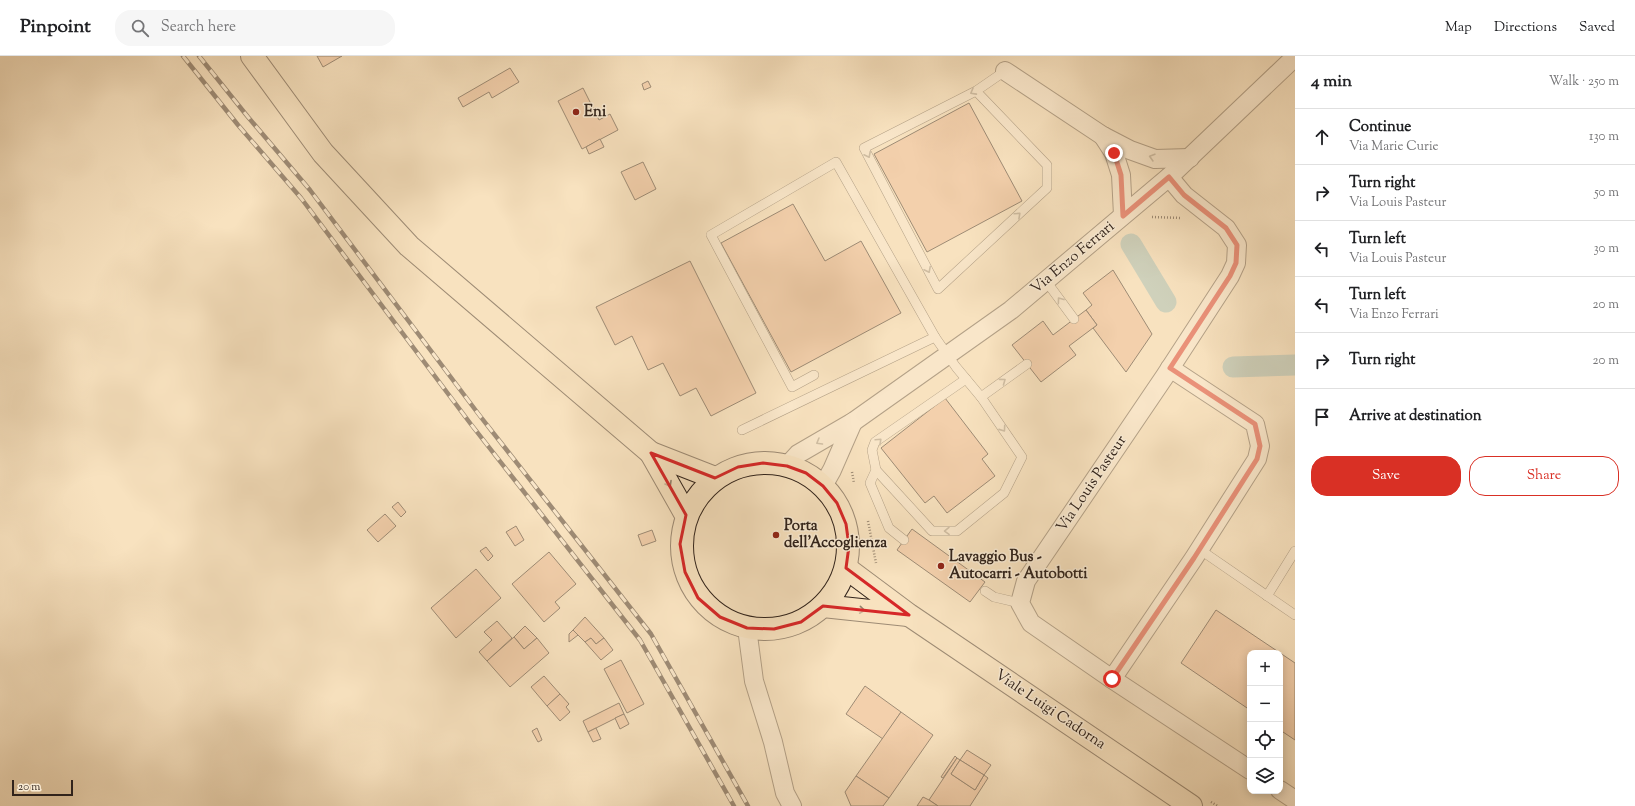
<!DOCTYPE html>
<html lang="en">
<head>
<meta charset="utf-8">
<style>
  :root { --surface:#fff; --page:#f6f6f6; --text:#202124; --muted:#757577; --line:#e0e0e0; --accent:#d93025 }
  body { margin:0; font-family:"Sorts Mill Goudy",serif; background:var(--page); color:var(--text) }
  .controls { position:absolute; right:12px; bottom:12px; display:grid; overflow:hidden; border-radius:8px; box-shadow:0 2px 10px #0003 }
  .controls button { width:36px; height:36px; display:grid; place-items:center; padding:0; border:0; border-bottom:1px solid var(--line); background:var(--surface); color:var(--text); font:20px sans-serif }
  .scale { position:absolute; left:12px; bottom:10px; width:61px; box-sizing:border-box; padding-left:4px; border:2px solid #31231b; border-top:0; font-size:11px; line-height:14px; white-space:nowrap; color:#31231b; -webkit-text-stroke:3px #faecd5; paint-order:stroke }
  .stop { position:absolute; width:12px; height:12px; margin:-9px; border:3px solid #d93025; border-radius:50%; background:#fff }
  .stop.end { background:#d93025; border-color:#fff; box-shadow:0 1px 4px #0008 }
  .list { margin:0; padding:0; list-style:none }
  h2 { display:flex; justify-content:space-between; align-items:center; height:52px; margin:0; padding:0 16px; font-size:17px }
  h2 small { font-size:13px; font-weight:400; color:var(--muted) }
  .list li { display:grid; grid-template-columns:26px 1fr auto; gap:12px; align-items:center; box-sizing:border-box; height:56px; padding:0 16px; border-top:1px solid var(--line) }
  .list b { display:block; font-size:15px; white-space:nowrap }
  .list p { margin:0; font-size:13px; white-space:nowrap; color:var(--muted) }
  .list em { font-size:13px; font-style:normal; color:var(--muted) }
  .actions { display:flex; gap:8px; padding:12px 16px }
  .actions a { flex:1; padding:9px 0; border:1px solid var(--accent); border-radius:16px; text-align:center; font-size:14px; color:var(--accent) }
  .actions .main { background:var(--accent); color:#fff }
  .icon { flex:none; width:22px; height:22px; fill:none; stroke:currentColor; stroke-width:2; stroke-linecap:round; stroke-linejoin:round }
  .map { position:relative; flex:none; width:1295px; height:750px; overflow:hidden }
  header { display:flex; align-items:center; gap:24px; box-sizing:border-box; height:56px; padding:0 20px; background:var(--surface); border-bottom:1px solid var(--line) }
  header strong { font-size:19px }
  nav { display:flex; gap:22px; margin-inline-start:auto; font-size:14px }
  .search { width:280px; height:36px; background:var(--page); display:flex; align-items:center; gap:10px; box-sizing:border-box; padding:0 14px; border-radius:16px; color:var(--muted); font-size:15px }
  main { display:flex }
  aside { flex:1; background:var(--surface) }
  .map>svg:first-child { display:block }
</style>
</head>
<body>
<header>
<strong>Pinpoint</strong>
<div class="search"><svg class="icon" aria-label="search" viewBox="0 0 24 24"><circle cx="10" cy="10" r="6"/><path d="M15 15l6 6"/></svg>Search here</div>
<nav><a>Map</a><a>Directions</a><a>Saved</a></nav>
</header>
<main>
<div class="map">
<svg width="1295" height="750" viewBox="0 0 1295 750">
  <rect width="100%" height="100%" fill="#f8e2bf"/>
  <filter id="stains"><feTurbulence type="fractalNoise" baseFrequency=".005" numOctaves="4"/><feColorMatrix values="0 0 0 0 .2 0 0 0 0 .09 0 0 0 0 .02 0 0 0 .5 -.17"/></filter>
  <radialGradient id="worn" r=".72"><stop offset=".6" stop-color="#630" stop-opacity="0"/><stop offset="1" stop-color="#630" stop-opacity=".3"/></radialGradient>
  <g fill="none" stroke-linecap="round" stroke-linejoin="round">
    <g stroke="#9ebdb7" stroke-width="21">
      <polyline points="1131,188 1166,246"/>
      <polyline points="1233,311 1295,309"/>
    </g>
  </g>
  <g fill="#eebb94" stroke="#31231b">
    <polygon points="317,0 342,0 323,11"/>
    <polygon points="510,12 519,26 492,42 489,36 463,51 458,42"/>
    <polygon points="648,25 651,31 644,34 642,28"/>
    <polygon points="583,32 599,64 610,58 618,74 582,93 558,45"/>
    <polygon points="969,47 1022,145 927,196 874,98"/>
    <polygon points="600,83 604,91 589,98 586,91"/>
    <polygon points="643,106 656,133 635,144 621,116"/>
    <polygon points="793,148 825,205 861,185 901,257 791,316 721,187"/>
    <polygon points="690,205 756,337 711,360 696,332 680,340 663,307 648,314 632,280 615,289 596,251"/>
    <polygon points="1113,214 1152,278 1126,316 1093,272 1097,269 1086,254 1092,249 1083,237"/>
    <polygon points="1086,254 1097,269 1069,290 1076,299 1041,326 1012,289 1043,265 1053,279"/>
    <polygon points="945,342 988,398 982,403 995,420 947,457 934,440 925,447 881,392"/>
    <polygon points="398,446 406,456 401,461 392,451"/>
    <polygon points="385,458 396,470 378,486 367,474"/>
    <polygon points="516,470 524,484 515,490 506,476"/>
    <polygon points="912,473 985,526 970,546 897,494"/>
    <polygon points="652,474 656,485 642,490 638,479"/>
    <polygon points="486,491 493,500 488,505 480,495"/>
    <polygon points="549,496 576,528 555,546 560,552 544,566 512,528"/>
    <polygon points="476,513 501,542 456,582 431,552"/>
    <polygon points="1216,554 1295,607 1295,684 1280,674 1280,597 1250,597 1250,654 1181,607"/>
    <polygon points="585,561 604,582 596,588 591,582 585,586 573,574"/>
    <polygon points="497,565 512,582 487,605 479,596 492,584 484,576"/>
    <polygon points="525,570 537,582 524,593 514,581"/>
    <polygon points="573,574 578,579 569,586 569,578"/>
    <polygon points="514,581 524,593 537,582 549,597 510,631 487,605"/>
    <polygon points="591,582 596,588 604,582 613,594 601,604 585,586"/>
    <polygon points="621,604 644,648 627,657 604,613"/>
    <polygon points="544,620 560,638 547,650 531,631"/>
    <polygon points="865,630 901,656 883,683 846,658"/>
    <polygon points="560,638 569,648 566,651 570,656 560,665 547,650"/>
    <polygon points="619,647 624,658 588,676 583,665"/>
    <polygon points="901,656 933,679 889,742 856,720"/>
    <polygon points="624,658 629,668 620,673 615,662"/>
    <polygon points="537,672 542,684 538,686 532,675"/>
    <polygon points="596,672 601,683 593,686 588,676"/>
    <polygon points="967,694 991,709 984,719 960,704"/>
    <polygon points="955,700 957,702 943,722 941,721"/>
    <polygon points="957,702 960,704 951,718 975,734 984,719 988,722 970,750 938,750 929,744"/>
    <polygon points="960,704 984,719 975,734 951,718"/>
    <polygon points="856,720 889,742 883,750 851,750 845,736"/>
    <polygon points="923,741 929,744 938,750 917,750"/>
  </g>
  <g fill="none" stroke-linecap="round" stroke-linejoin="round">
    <defs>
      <g id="service">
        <polyline points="976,35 1047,109 1047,132 938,233 864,92 976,35 1005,15"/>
        <polyline points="1046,225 1074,263"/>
        <polyline points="814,319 792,331 711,179 836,106 935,281"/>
        <polyline points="966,323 875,386 872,394 876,414 932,475 957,475 1004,437 1022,401 981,341"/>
        <polyline points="742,374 935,281 956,311 981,341 1027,308"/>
        <polyline points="876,414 870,427 889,472 904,484"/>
        <polyline points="1199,493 1295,559"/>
        <polyline points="985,535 994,541 1020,547"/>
        <polyline points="1267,540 1295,495"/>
      </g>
      <g id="minor">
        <polyline points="1005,15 1103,80 1130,94 1155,103 1190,102"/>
        <polyline points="1103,80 1114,97 1121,119 1123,159"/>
        <polyline points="1169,121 1184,139 1226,172 1237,189 1236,207 1230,220 1165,320 1026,525 1020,547 1031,567 1112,623 1250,714"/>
        <polyline points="787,410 798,398 853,366 1011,254 1169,121 1295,1"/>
        <polyline points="823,430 832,414 853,366"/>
        <polyline points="747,572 754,625 773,686 785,737 792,750"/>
        <polyline points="1112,623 1194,502 1257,403 1260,390 1255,368 1170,312"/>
        <polyline points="1280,734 1295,744"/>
      </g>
      <g id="primary">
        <polyline points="252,0 323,97 409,190 651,397 715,422"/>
        <polyline points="651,397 686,459"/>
        <circle cx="765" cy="490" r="83"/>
        <polyline points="846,512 909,559 1191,750"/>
        <polyline points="823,550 908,559"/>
      </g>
    </defs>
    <use href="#service" stroke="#635344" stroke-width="10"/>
    <use href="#minor" stroke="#635344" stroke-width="20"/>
    <use href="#primary" stroke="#31231b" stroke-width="24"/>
    <g stroke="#31231b" stroke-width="2.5" stroke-dasharray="1 2" stroke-linecap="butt">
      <polyline points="1152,161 1181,162"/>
      <polyline points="852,416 854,427"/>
      <polyline points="868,465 876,507"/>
      <polyline points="1211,746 1218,750"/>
    </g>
    <use href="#service" stroke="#faecd5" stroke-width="9"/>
    <use href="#minor" stroke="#faecd5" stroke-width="18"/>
    <use href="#primary" stroke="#f8e2bf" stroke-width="22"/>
    <defs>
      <g id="rail">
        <polyline points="183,0 238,69 301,142 470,367 640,584 734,750"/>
        <polyline points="199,0 248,61 310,134 480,360 651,578 748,750"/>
      </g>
    </defs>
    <use href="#rail" stroke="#31231b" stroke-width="4.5"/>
    <use href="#rail" stroke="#faecd5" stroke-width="3" stroke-dasharray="9" stroke-linecap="butt"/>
  </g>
  <defs><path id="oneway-chevron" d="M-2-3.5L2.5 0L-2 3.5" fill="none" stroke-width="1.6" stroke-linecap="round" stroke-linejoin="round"/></defs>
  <g stroke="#a09281">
    <use href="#oneway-chevron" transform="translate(973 36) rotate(151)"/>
    <use href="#oneway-chevron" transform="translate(868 99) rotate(63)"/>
    <use href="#oneway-chevron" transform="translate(1152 101) rotate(-164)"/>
    <use href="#oneway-chevron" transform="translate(1018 159) rotate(-43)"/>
    <use href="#oneway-chevron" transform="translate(928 214) rotate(63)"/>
    <use href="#oneway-chevron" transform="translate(1060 244) rotate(-126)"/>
    <use href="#oneway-chevron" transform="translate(1003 325) rotate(-36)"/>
    <use href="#oneway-chevron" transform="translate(1003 373) rotate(55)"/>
    <use href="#oneway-chevron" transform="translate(879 385) rotate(-43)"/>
    <use href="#oneway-chevron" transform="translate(819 386) rotate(150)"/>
    <use href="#oneway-chevron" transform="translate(947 475) rotate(179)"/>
  </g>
  <g stroke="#94826d">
    <use href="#oneway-chevron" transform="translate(669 428) rotate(60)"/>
    <use href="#oneway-chevron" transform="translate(862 554) rotate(6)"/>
  </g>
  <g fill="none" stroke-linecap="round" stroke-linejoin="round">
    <polyline stroke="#d93025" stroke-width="5" points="1112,623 1194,502 1257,403 1260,390 1255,368 1170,312 1230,220 1236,207 1237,189 1226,172 1184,139 1169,121 1123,160 1121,119 1114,97"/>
  </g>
  <path d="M0 0H1295V750H0ZM651,397L715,422L738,411L763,407L787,410L806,417L823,430L837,447L846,468L849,490L846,512L909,559L823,550L801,566L774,573L747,572L720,561L698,542L685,516L680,488L686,459Z" fill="#f8e2bf" fill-opacity=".55" fill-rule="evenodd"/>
  <path fill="none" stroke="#d62828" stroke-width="3" stroke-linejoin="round" d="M651,397L715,422L738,411L763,407L787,410L806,417L823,430L837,447L846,468L849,490L846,512L909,559L823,550L801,566L774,573L747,572L720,561L698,542L685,516L680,488L686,459Z"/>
  <g fill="#8f2418" stroke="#faecd5" stroke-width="1.5">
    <circle cx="576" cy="56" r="4"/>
    <circle cx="776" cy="479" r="4"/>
    <circle cx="941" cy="510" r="4"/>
  </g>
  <g text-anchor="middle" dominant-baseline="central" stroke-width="3" stroke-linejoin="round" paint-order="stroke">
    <g font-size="15" font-weight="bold" fill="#31231b" stroke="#faecd5" text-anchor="start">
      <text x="584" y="56">Eni</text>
      <text x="784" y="470">Porta<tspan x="784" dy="17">dell'Accoglienza</tspan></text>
      <text x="949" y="501">Lavaggio Bus -<tspan x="949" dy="17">Autocarri - Autobotti</tspan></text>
    </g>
    <g font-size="15" fill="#31231b" stroke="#faecd5">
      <text transform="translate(1073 202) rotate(-40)">Via Enzo Ferrari</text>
      <text transform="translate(1092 428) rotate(-56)">Via Louis Pasteur</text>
      <text transform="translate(1050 654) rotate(34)">Viale Luigi Cadorna</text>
    </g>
  </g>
  <rect width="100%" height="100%" filter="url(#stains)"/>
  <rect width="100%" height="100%" fill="url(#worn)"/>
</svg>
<div class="controls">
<button>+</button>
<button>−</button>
<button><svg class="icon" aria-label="locate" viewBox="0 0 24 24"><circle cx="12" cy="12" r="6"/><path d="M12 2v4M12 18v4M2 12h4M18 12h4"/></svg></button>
<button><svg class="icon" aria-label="layers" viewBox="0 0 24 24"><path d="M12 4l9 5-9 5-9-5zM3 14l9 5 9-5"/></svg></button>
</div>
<div class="scale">20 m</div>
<div class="stop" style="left:1112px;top:623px"></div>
<div class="stop end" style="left:1114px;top:97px"></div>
</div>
<aside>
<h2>4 min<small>Walk · 250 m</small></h2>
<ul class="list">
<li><svg class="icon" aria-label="ahead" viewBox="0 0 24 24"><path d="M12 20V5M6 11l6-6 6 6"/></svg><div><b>Continue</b><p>Via Marie Curie</p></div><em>130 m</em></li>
<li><svg class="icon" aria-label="right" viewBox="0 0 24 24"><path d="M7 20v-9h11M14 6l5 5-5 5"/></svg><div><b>Turn right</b><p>Via Louis Pasteur</p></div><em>50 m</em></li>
<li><svg class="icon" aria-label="left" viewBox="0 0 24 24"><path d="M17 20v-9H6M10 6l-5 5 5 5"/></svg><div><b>Turn left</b><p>Via Louis Pasteur</p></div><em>30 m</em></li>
<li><svg class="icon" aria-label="left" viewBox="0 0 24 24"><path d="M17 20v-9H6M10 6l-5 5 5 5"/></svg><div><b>Turn left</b><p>Via Enzo Ferrari</p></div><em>20 m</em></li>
<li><svg class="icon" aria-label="right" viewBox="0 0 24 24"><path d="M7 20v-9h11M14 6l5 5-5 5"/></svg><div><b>Turn right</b></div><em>20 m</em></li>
<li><svg class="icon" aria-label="arrive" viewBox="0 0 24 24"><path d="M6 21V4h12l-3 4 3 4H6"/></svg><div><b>Arrive at destination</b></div></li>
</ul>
<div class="actions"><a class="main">Save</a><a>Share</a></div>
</aside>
</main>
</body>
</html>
